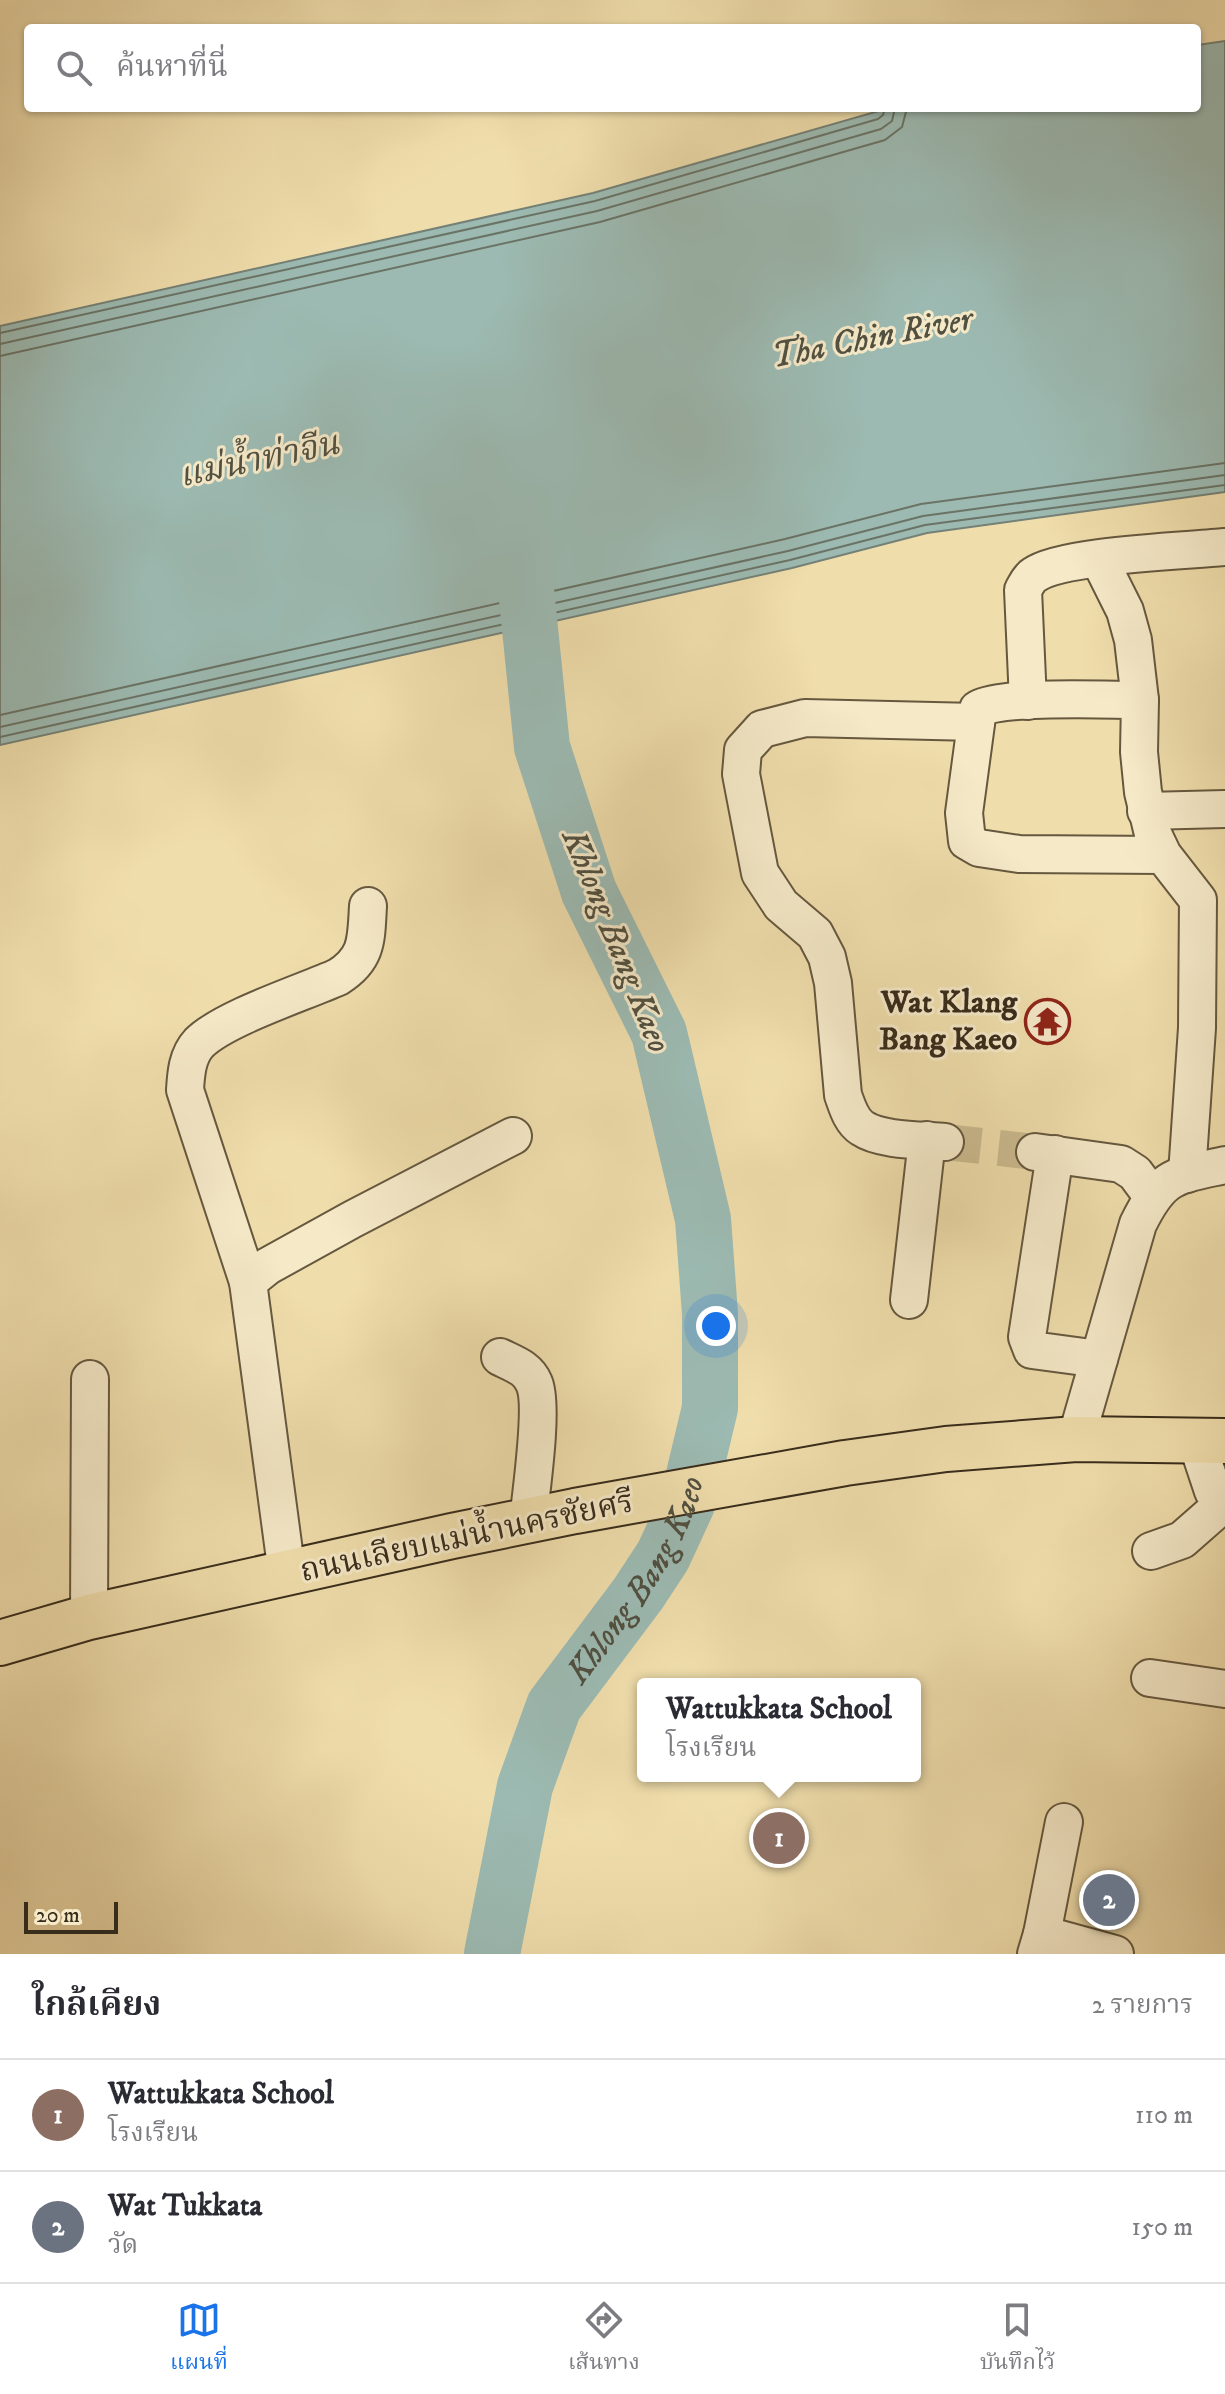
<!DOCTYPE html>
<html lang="th">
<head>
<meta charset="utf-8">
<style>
  :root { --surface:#fff; --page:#f2f2f3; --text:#2b2b33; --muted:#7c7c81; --line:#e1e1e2; --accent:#1a73e8 }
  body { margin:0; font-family:"IM FELL DW Pica","Noto Serif Thai",serif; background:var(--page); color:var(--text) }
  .scale { position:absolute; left:24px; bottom:20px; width:94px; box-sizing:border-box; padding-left:8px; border:4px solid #382c1b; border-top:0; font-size:22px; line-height:28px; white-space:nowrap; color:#382c1b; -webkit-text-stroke:6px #f5e9c8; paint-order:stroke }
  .you { position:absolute; left:716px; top:1326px; width:28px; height:28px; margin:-20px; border:6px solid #fff; border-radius:50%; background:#1a73e8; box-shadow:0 0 0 12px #1a73e833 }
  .badge { display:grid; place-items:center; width:52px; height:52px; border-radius:50%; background:var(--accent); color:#fff; font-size:26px; font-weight:700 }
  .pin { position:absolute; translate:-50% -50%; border:4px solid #fff; box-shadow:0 2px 8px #0006 }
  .popup { position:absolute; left:637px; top:1678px; width:284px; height:104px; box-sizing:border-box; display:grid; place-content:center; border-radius:8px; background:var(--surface); filter:drop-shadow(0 2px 6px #0005); font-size:26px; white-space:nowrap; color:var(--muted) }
  .popup b { font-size:30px; color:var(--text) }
  .popup::after { content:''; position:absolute; left:50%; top:100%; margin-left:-16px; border:16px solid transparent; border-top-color:var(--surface) }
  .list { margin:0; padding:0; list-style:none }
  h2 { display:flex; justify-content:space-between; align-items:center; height:104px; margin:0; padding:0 32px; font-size:34px }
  h2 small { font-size:26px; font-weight:400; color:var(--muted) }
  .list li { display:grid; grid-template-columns:52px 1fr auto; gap:24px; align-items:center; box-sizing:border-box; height:112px; padding:0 32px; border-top:2px solid var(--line) }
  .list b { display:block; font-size:30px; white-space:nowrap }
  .list p { margin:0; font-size:26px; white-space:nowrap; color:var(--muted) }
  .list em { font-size:26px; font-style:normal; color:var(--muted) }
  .icon { flex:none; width:44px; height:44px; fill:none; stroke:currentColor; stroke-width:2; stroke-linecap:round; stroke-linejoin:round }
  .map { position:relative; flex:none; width:1225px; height:1954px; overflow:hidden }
  .search { position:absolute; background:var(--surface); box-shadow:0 2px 6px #0004; left:24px; right:24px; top:24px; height:88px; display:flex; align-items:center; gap:20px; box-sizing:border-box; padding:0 28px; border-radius:8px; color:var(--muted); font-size:30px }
  .sheet { height:328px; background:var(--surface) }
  nav { display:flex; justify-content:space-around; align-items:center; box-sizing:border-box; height:112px; border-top:2px solid var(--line); background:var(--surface); font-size:22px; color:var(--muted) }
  nav a { display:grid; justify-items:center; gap:4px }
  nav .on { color:var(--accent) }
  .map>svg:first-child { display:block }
</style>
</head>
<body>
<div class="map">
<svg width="1225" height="1954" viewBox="0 0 1225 1954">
  <rect width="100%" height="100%" fill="#efddab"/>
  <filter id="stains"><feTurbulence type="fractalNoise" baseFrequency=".0025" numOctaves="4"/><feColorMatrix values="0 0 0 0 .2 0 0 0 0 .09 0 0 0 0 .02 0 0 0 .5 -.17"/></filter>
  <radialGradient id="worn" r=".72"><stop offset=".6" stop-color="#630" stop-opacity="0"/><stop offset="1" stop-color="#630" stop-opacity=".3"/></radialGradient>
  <polygon fill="#9cbab2" stroke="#748176" stroke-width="2" points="1225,41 1225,492 927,533 792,568 0,745 0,326 593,193 889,108 1197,108 1197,45"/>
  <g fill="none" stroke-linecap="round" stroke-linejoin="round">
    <g stroke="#6a7366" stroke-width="2">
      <polyline points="0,333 595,201 878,119 883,115 885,108"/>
      <polyline points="0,344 597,211 881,129 892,121 895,108"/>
      <polyline points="0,356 600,222 885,140 902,127 907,108"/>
      <polyline points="0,715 785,539 921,504 1225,463"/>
      <polyline points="0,727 788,551 923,516 1225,475"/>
      <polyline points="0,737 790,560 925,525 1225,485"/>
    </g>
    <path stroke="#9cbab2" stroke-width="56" id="s1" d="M492,1954L525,1786L554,1706L638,1594L663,1556L687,1504L710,1408V1314L703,1219L659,1033L589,892L542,747L522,550"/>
    <polyline stroke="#caba8e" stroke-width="36" stroke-dasharray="36 18" stroke-linecap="butt" points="945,1142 1035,1152"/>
    <defs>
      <g id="minor">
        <polyline points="1099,559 1125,611 1133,640 1140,700"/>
        <path d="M1028,701L1023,590C1026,585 1029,578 1034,575C1061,555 1186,551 1225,547"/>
        <polyline points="1146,811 1225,809"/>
        <path d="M1163,855L1019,854L979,848L967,841L964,813L978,709C1004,695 1105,700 1140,700L1139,752L1143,792L1153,834L1163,855L1198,900L1197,1028L1187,1174"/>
        <path d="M945,1142C922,1140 881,1141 862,1128C851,1121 847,1106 843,1095L833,983L827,957L815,934L781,905L760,873L741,774L743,750L762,729L805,718L976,722"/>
        <polyline points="1035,1152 1121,1164 1135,1173 1152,1196"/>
        <polyline points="1055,1154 1027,1337 1032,1350 1099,1359"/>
        <polyline points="248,1282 268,1266 353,1219 513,1136"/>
        <polyline points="909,1300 927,1140"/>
        <path d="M500,1357C514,1364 528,1368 534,1383C544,1405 531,1493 528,1521"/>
        <path d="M1076,1439L1138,1224C1162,1175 1174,1176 1225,1165"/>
        <polyline points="1196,1440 1213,1491 1225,1505"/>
        <polyline points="1151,1551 1182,1540 1223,1504"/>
        <path d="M287,1574L248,1282L185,1090C186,1074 187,1056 199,1043C224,1018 302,993 338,977C368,958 366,939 368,906"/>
        <polyline points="89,1617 90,1379"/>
        <polyline points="1150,1678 1225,1689"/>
        <polyline points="1042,1934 1064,1822"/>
        <polyline points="1036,1954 1042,1934 1115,1954"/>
      </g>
      <polyline id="major" points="0,1643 89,1617 452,1536 575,1511 845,1463 946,1449 1076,1439 1225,1441"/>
    </defs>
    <use href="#minor" stroke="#66583f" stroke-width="40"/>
    <use href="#major" stroke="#382c1b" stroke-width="48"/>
    <use href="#minor" stroke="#f5e9c8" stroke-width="36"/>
    <use href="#major" stroke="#efddab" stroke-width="44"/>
  </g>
  <defs>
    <symbol id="temple-ring" viewBox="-11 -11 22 22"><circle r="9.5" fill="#f5e9c8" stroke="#8f2418" stroke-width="1.5"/><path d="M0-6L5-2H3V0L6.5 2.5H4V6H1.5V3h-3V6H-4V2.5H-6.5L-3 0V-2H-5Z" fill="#8f2418"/></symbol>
  </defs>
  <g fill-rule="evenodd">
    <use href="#temple-ring" x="1022" y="996" width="51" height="51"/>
  </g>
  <g text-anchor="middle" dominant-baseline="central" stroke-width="6" stroke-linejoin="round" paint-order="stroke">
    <g font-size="32" font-weight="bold" fill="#382c1b" stroke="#f5e9c8" text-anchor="end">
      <text x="1017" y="1003">Wat Klang<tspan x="1017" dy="37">Bang Kaeo</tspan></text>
    </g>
    <g font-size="32" fill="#382c1b" stroke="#f5e9c8">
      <text transform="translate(467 1537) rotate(-12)">ถนนเลียบแม่น้ำนครชัยศรี</text>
    </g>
    <g font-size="34" font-style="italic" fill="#515041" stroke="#f5e9c8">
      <text transform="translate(872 338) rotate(-11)">Tha Chin River</text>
      <text transform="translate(259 460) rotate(-12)">แม่น้ำท่าจีน</text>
      <text transform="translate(616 941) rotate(68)">Khlong Bang Kaeo</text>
      <text stroke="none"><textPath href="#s1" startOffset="408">Khlong Bang Kaeo</textPath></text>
    </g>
  </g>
  <rect width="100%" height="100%" filter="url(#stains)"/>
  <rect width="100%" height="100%" fill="url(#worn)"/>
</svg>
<div class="scale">20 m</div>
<div class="you"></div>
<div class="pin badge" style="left:779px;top:1838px;background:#8d6e63">1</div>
<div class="popup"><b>Wattukkata School</b>โรงเรียน</div>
<div class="pin badge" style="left:1109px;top:1900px;background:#6b7280">2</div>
<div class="search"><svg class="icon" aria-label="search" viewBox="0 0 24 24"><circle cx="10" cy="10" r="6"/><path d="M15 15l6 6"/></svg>ค้นหาที่นี่</div>
</div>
<section class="sheet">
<h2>ใกล้เคียง<small>2 รายการ</small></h2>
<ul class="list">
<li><span class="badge" style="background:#8d6e63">1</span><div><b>Wattukkata School</b><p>โรงเรียน</p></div><em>110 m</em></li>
<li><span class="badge" style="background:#6b7280">2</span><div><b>Wat Tukkata</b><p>วัด</p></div><em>150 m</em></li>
</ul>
</section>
<nav>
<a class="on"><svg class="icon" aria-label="map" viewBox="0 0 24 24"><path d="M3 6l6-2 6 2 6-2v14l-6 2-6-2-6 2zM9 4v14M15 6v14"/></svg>แผนที่</a>
<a><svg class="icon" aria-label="directions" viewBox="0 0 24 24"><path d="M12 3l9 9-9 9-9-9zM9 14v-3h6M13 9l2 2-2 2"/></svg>เส้นทาง</a>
<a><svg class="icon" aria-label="saved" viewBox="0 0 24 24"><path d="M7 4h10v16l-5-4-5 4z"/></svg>บันทึกไว้</a>
</nav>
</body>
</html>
